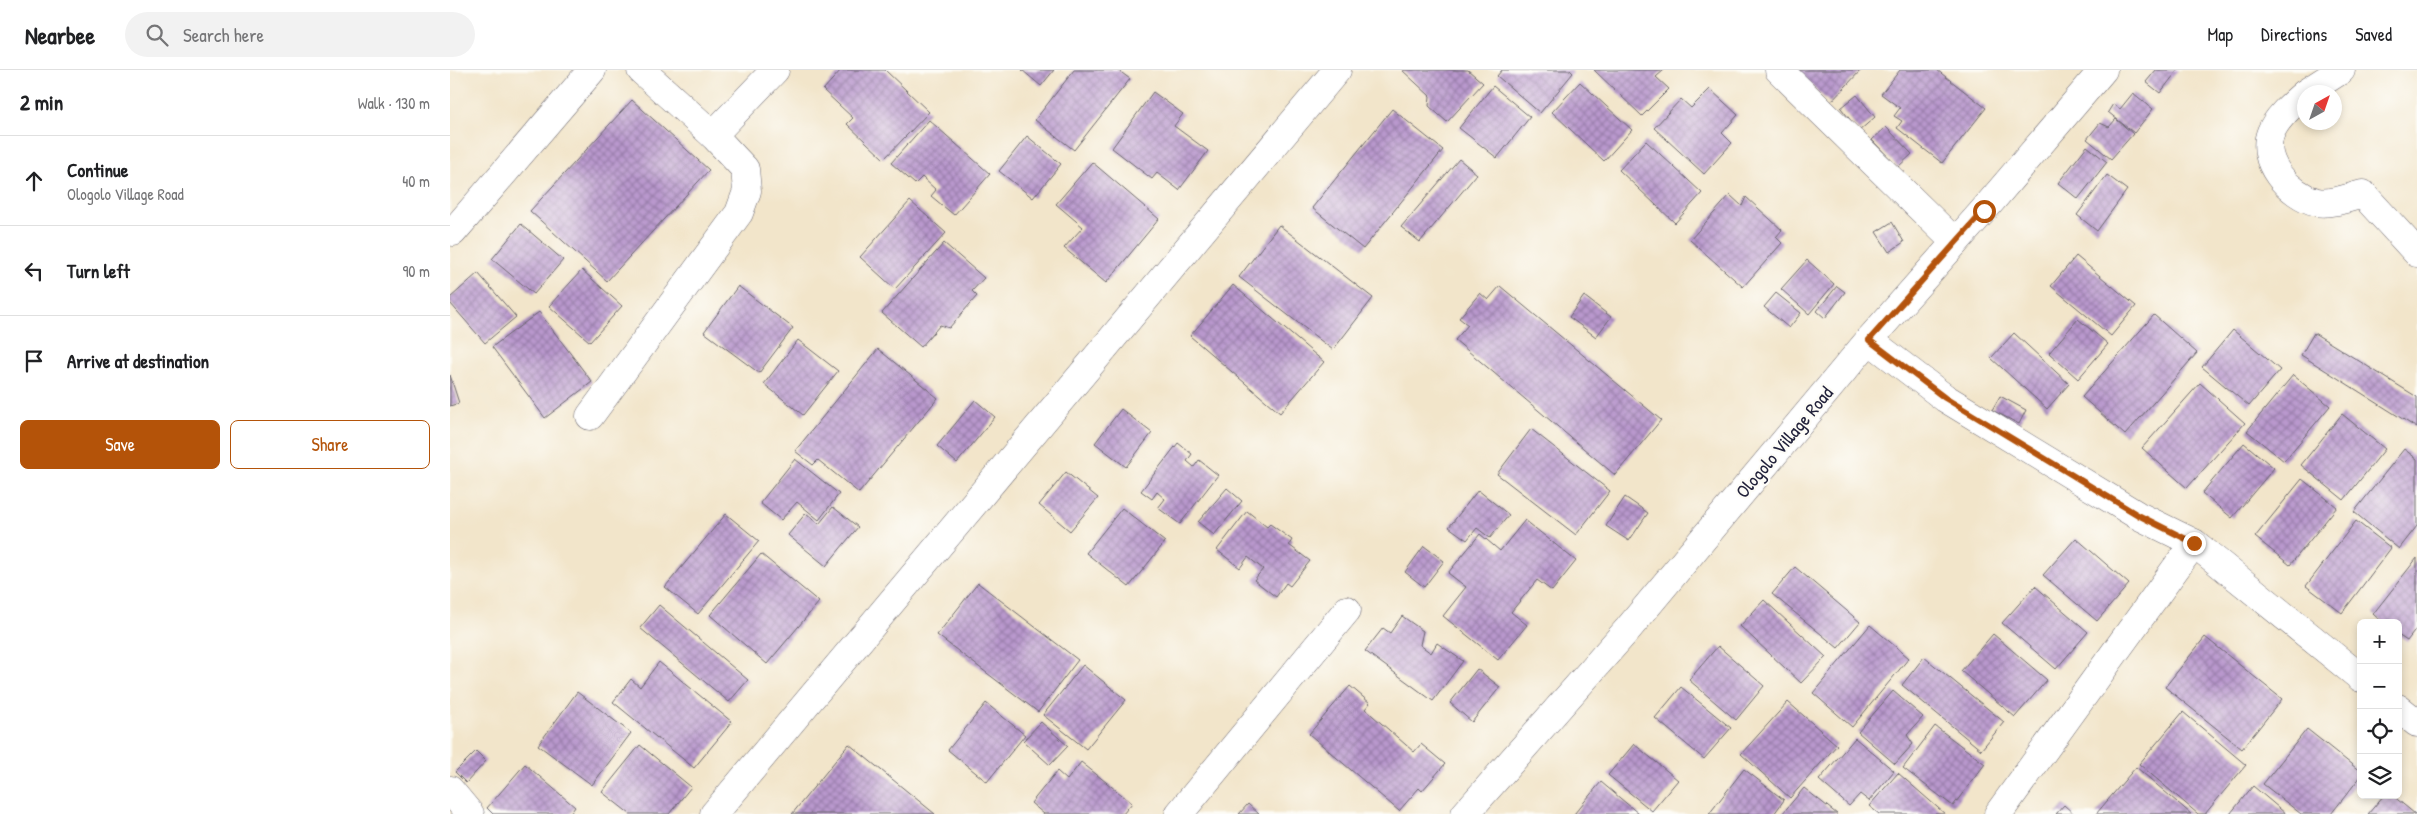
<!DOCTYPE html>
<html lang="en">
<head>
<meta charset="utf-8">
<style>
  :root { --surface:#fff; --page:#f2f2f2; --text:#202124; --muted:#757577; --line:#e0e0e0; --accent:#b45309 }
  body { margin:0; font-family:"Patrick Hand",sans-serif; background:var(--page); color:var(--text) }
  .controls { position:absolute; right:15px; bottom:15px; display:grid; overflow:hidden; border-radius:8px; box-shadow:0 2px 8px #0003 }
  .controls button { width:45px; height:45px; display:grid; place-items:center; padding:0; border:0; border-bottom:1px solid var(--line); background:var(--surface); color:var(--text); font:25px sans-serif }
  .compass { position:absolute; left:1847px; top:15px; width:45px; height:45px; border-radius:50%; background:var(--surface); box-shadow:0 2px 8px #0003; rotate:40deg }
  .stop { position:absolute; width:15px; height:15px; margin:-11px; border:4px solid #b45309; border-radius:50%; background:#fff }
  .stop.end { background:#b45309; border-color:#fff; box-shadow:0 1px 5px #0008 }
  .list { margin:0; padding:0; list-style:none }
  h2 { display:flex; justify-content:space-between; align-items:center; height:65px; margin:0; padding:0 20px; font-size:21px }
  h2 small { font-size:16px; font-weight:400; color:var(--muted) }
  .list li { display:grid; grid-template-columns:32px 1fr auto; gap:15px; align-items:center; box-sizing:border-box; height:90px; padding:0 20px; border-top:1px solid var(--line) }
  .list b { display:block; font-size:19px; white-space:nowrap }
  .list p { margin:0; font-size:16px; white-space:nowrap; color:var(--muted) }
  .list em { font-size:16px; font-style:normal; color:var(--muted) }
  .actions { display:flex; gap:10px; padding:15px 20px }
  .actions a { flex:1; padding:11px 0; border:1px solid var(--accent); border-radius:8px; text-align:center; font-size:18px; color:var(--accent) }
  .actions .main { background:var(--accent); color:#fff }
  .icon { flex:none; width:28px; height:28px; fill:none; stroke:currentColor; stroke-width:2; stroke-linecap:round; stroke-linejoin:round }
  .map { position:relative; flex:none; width:1967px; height:744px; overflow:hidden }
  header { display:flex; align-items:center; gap:30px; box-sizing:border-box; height:70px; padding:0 25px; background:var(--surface); border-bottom:1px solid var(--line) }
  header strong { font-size:24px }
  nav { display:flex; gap:28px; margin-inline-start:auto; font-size:18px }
  .search { width:350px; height:45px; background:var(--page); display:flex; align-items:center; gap:12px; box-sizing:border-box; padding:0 18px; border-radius:28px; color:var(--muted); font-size:19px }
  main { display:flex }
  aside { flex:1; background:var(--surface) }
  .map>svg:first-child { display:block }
</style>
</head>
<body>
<header>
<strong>Nearbee</strong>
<div class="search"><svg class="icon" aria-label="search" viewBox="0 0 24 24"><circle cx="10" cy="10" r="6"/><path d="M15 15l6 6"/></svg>Search here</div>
<nav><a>Map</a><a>Directions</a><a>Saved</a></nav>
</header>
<main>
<aside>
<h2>2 min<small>Walk · 130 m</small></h2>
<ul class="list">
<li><svg class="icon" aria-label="ahead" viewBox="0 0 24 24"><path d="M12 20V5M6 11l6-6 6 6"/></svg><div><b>Continue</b><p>Ologolo Village Road</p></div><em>40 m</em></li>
<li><svg class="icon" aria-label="left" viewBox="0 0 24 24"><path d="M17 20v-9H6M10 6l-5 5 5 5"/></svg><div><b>Turn left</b></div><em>90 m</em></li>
<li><svg class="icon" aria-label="arrive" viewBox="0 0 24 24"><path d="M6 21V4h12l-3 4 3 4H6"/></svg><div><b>Arrive at destination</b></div></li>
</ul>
<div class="actions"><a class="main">Save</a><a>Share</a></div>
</aside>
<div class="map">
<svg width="1967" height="744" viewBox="0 0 1967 744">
  <defs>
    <pattern id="building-cross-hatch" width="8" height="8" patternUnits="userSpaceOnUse" patternTransform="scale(1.25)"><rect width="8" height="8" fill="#b998cd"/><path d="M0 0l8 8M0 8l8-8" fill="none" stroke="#967ca8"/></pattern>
  </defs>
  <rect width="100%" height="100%" fill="#fdfcf7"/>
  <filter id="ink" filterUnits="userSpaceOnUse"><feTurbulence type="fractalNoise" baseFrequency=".02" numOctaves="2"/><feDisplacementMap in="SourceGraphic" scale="10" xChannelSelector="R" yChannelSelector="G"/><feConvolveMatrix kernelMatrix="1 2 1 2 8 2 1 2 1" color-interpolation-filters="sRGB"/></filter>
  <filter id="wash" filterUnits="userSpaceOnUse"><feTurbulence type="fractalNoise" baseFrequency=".0096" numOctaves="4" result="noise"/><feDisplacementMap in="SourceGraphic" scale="20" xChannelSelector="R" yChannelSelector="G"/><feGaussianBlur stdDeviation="1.12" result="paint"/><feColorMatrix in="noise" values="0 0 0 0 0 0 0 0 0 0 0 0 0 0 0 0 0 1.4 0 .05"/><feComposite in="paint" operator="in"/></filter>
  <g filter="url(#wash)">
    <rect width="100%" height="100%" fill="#f2e5ca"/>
    <g id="blocks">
      <g fill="url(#building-cross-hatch)">
        <polygon points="391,0 435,0 479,42 434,89 397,54 403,48 373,20"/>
        <polygon points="572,0 604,0 591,16"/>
        <polygon points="624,0 668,0 680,9 624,80 585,50"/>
        <polygon points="952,0 1018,0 1033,13 997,52 979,36 980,26"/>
        <polygon points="1052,0 1120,0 1123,3 1090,43 1047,6"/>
        <polygon points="1144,0 1214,0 1206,7 1219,19 1192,46"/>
        <polygon points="1344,0 1411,0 1380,33"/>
        <polygon points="1450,0 1487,0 1536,38 1492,93 1447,58 1452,51 1444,46 1450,38 1431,24"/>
        <polygon points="1706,0 1728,0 1710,23 1696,12"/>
        <polygon points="1130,12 1182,60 1154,91 1102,42"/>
        <polygon points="1043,16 1080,47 1047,88 1009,58"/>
        <polygon points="1260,19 1288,45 1272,63 1282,73 1254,104 1204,58 1231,29 1241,38"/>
        <polygon points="703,22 733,44 724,56 758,81 729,120 707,103 702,109 662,78"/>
        <polygon points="1683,23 1703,39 1684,63 1658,42 1663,34 1670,39"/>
        <polygon points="1407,25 1425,47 1409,61 1391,38"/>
        <polygon points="182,30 259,100 157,211 80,141"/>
        <polygon points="942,39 993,80 913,179 862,138"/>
        <polygon points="1666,49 1683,64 1661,89 1637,69 1650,53 1659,57"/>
        <polygon points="479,50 540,104 504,145 481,126 486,120 472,107 465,114 441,93"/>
        <polygon points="1436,57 1462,84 1448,97 1422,70"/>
        <polygon points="577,66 611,94 583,128 549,101"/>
        <polygon points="1196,71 1252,123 1225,153 1169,100"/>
        <polygon points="1637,76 1657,92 1628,129 1608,113"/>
        <polygon points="1009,89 1027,104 970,172 951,157"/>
        <polygon points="642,92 709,149 656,213 614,178 633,157 606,134"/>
        <polygon points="1657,105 1677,120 1647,161 1627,145"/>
        <polygon points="1280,125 1292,136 1296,127 1332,160 1326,167 1332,173 1293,217 1240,170"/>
        <polygon points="460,131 496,163 445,219 410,187"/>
        <polygon points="1442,152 1454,172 1439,182 1426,162"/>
        <polygon points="71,154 113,190 84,224 42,189"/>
        <polygon points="829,155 923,228 883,280 789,207"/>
        <polygon points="494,173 534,208 522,221 527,226 499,258 490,255 471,277 432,243"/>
        <polygon points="1626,186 1686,236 1661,266 1601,216"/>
        <polygon points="1357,190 1384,214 1359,244 1331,219"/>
        <polygon points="132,200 172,236 140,272 99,236"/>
        <polygon points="28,203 66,247 35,273 0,233 0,228"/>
        <polygon points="783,215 874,292 830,343 740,266"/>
        <polygon points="288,216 343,258 309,303 254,262"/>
        <polygon points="1050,216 1211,350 1165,405 1005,270 1018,255 1009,248 1030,223 1038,230"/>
        <polygon points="1387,216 1395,222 1375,248 1367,241"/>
        <polygon points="1326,223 1351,243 1339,258 1314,237"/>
        <polygon points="1134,226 1161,247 1146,267 1119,247"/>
        <polygon points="89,242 142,312 95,348 42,277"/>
        <polygon points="1704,245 1747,283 1675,365 1632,327"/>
        <polygon points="1628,249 1658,274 1628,309 1599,283"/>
        <polygon points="1783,260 1830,300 1799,336 1752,297"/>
        <polygon points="1564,263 1619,314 1597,339 1541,288"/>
        <polygon points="1864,263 1967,327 1967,358 1851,285"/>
        <polygon points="348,270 388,301 353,345 314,314"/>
        <polygon points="428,279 488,328 409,423 368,390 363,395 345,381"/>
        <polygon points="0,305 9,333 0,336"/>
        <polygon points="1843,305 1880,336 1834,391 1797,361"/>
        <polygon points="1750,313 1795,353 1737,418 1692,378"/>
        <polygon points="1550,326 1576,340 1569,354 1542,340"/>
        <polygon points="525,330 545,347 507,393 487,376"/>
        <polygon points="671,339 702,363 676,397 645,373"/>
        <polygon points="1892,344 1935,379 1894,430 1851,395"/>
        <polygon points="1081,359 1160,421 1126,465 1047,404"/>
        <polygon points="728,373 742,384 737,391 744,397 749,390 768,405 730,454 708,438 715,429 707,422 702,429 691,421"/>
        <polygon points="1794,373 1824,398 1782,448 1752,423"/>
        <polygon points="1954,379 1967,389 1967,456 1949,479 1904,442"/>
        <polygon points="345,389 389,424 369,450 347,432 331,450 310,433"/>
        <polygon points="616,402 648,428 620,461 589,435"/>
        <polygon points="1852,409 1887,437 1840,495 1805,467"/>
        <polygon points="777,418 792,431 764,465 748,452"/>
        <polygon points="1028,420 1059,445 1040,468 1027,458 1017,470 999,457"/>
        <polygon points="1175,427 1198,443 1179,471 1156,456"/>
        <polygon points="383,437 408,457 376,496 338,465 356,443 369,454"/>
        <polygon points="672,438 715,472 679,517 636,483"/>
        <polygon points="797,441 817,457 820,454 842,470 839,475 860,491 840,516 836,513 826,527 804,510 813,499 798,487 790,498 767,480"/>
        <polygon points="276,444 309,471 248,544 215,517"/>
        <polygon points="1075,450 1126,491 1102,521 1087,510 1061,542 1077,555 1048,590 993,546 1016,517 998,503 1030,464 1050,481"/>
        <polygon points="1906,451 1941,478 1892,543 1856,516"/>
        <polygon points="1626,468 1679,514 1647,551 1593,505"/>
        <polygon points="974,476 994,491 974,517 955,502"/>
        <polygon points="311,484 369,532 317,594 260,545"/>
        <polygon points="1967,488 1967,558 1957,571 1948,565 1948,553 1933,553 1923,544"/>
        <polygon points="1345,497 1410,552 1388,578 1322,524"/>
        <polygon points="528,513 628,590 588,642 487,565"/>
        <polygon points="1585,516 1638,562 1606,599 1552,553"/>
        <polygon points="1314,530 1376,587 1351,613 1290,556"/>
        <polygon points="209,535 298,610 279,632 190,558"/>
        <polygon points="952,546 973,561 970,575 981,583 987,573 1013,591 983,631 915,581 933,558 940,563"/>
        <polygon points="1420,555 1459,588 1402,657 1363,623"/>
        <polygon points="1543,564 1597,610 1565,647 1511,601"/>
        <polygon points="1755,567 1832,629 1792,679 1715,617"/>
        <polygon points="1268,576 1314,616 1286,650 1239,610"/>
        <polygon points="1474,587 1554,652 1531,680 1452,615"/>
        <polygon points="209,592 282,652 244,698 163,632 181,609 190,617"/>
        <polygon points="633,595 676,630 636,679 593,645"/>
        <polygon points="1027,599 1050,617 1022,652 1000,633"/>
        <polygon points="900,616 920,633 915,639 964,682 971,674 995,694 972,721 969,718 949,741 859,664"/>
        <polygon points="1231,617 1281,658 1254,689 1205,648"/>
        <polygon points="1443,621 1473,647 1457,665 1463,674 1445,694 1408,662"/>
        <polygon points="127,622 181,663 142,715 88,675"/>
        <polygon points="1338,632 1387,675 1340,728 1291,684"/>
        <polygon points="536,633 575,665 537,712 498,680"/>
        <polygon points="1733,642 1796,695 1755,744 1748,744 1689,694"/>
        <polygon points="591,652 618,676 600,695 573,671"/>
        <polygon points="1485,656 1535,694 1503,736 1453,698"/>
        <polygon points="1857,659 1911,702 1911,706 1881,744 1851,744 1813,714"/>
        <polygon points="1405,668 1444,701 1419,731 1410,724 1399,736 1369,710"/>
        <polygon points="399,674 485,744 342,744"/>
        <polygon points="1184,674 1228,710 1202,741 1158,705"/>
        <polygon points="190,675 241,717 219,744 180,744 152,722"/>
        <polygon points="26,681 36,691 16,713 5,702"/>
        <polygon points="631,692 682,733 673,744 594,744 581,733 607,701 617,710"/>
        <polygon points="75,694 125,737 120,744 43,744 37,738"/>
        <polygon points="1686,697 1741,744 1646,744"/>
        <polygon points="1294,699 1334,730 1324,744 1259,744"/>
        <polygon points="1448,703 1495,744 1429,744 1419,736"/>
        <polygon points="1151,712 1189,744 1124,744"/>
        <polygon points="1803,716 1836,744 1780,744"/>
        <polygon points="1354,718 1387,744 1332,744"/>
        <polygon points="1934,725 1942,725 1965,744 1918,744"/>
        <polygon points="798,734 809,744 789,744"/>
        <polygon points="1614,735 1624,744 1606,744"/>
      </g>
    </g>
  </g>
  <g filter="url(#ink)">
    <use href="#blocks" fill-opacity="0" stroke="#6b666d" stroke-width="1"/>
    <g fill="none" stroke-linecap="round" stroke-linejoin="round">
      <defs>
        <g id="minor">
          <polyline points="1329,0 1505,172"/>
          <polyline points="1857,22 1891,0"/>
          <path d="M1854,24C1843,34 1827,47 1821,62C1809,91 1839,125 1867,132C1881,135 1900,127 1913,124L1967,183"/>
          <polyline points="263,65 325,0"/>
          <polyline points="3,162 142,0"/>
          <polyline points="1419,270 1495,328 1687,445 1744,473 1911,608"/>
          <polyline points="140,346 289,143 297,121 295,99 263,65 191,0"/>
          <polyline points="1948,638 1967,653"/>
          <polyline points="0,720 20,744"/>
          <polyline points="264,744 887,0"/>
          <polyline points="729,744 897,540"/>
          <polyline points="1015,744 1178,559 1419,270 1533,141 1653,0"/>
          <polyline points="1548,744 1744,473"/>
        </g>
      </defs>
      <use href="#minor" stroke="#6b666d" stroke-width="29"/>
      <use href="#minor" stroke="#fff" stroke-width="28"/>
    </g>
  </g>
  <g fill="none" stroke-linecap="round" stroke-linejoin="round" filter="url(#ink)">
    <polyline stroke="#b45309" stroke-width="6" points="1534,141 1419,270 1495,328 1688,445 1744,473"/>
  </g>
  <g text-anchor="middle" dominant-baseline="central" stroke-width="4.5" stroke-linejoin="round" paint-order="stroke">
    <g font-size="19" fill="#22223b" stroke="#fdfcf7">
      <text transform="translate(1334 372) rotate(-50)">Ologolo Village Road</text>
    </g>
  </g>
</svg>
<div class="controls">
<button>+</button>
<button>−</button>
<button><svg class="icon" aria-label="locate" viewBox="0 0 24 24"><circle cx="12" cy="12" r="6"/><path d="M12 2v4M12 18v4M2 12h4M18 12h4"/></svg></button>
<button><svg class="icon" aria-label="layers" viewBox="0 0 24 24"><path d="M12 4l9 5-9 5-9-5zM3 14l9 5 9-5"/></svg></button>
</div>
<svg class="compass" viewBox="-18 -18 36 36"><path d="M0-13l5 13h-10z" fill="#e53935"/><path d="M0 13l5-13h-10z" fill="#757577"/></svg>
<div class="stop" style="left:1534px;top:141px"></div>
<div class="stop end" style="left:1744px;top:473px"></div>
</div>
</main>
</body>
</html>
